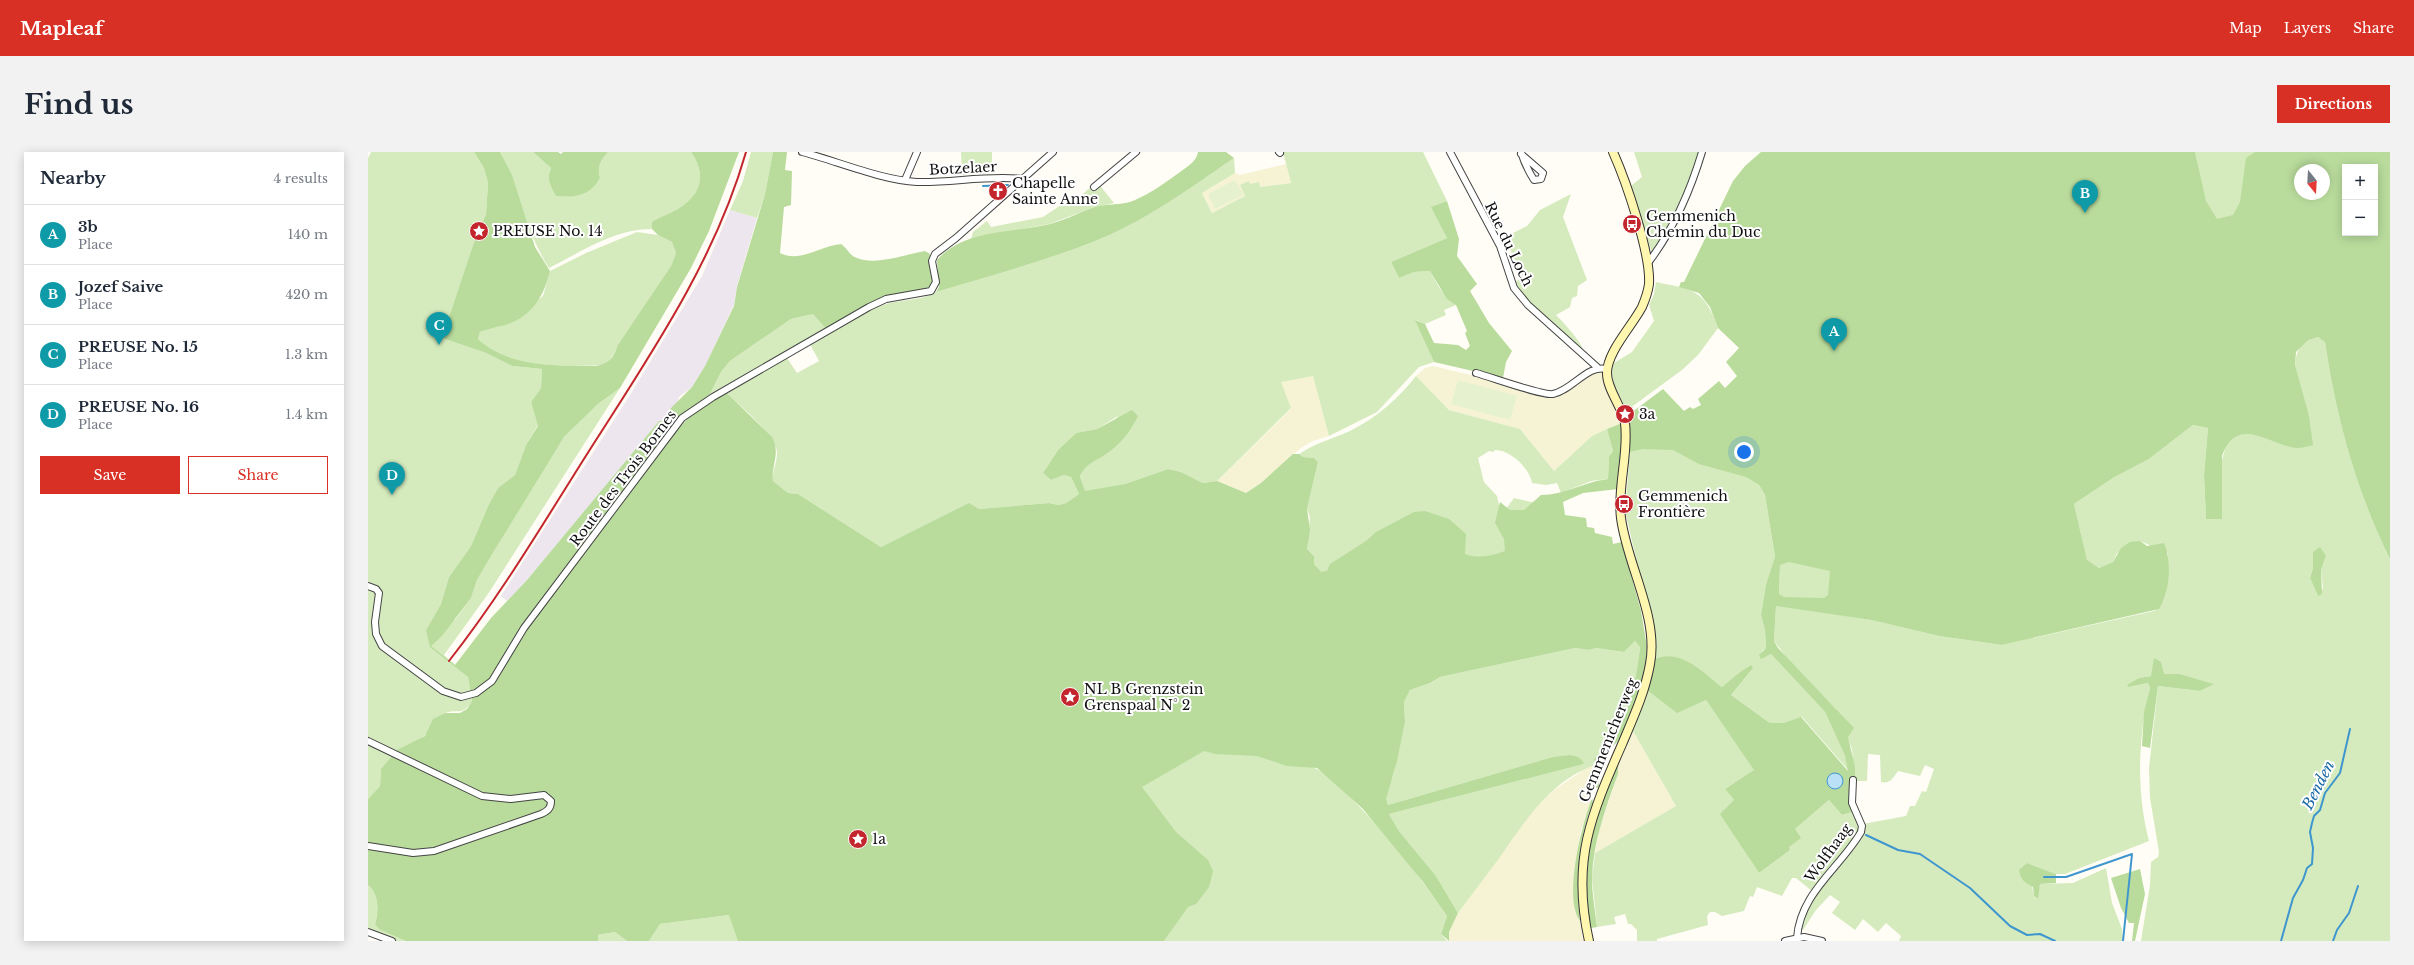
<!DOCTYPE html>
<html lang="en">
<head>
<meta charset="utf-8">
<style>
  :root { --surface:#fff; --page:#f2f2f3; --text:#1f2937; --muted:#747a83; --line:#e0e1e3; --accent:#d93025 }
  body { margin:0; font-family:"Libre Baskerville",serif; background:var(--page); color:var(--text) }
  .controls { position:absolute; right:12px; top:12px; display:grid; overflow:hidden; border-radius:0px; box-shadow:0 2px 10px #0003 }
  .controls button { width:36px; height:36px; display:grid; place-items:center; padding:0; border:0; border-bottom:1px solid var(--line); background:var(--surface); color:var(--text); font:20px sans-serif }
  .compass { position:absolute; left:1926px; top:12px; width:36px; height:36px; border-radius:50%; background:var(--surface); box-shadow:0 2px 10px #0003; rotate:162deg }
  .you { position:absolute; left:1376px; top:300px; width:14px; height:14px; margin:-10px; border:3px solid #fff; border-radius:50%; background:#1a73e8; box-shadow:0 0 0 6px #1a73e833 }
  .badge { display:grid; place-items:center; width:26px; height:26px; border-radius:50%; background:var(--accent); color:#fff; font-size:13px; font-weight:700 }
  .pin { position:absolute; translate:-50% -33px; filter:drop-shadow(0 1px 2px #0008) }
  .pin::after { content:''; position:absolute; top:21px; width:14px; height:12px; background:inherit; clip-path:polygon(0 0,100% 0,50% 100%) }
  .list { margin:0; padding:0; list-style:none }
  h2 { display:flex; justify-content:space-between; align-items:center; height:52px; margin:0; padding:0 16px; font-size:17px }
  h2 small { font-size:13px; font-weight:400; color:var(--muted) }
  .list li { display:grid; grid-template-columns:26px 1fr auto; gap:12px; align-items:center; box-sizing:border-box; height:60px; padding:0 16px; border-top:1px solid var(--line) }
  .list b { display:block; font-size:15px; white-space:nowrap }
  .list p { margin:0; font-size:13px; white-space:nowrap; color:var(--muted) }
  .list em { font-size:13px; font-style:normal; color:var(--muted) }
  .actions { display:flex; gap:8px; padding:12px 16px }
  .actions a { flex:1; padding:9px 0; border:1px solid var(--accent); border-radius:0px; text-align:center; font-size:14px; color:var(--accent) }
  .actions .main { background:var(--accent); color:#fff }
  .map { position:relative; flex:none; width:2022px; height:789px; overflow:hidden; border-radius:0px }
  header { display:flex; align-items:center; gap:24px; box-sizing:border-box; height:56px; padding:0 20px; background:var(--accent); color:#fff }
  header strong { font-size:19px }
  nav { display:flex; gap:22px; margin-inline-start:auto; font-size:14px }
  .intro { display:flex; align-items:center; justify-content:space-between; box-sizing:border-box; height:96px; padding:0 24px }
  h1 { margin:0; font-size:28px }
  .button { padding:10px 18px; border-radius:0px; background:var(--accent); color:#fff; font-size:14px; font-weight:700 }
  main { display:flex; gap:24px; padding:0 24px }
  aside { flex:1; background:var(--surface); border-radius:0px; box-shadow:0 2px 10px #0003 }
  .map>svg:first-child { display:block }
</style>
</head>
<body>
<header>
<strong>Mapleaf</strong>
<nav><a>Map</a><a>Layers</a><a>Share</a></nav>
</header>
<div class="intro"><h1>Find us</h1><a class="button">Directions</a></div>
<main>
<aside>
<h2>Nearby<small>4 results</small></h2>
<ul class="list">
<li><span class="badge" style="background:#0f9aa8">A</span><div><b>3b</b><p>Place</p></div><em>140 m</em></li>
<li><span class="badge" style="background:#0f9aa8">B</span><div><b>Jozef Saive</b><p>Place</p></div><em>420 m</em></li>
<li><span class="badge" style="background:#0f9aa8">C</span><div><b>PREUSE No. 15</b><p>Place</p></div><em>1.3 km</em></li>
<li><span class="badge" style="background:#0f9aa8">D</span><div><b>PREUSE No. 16</b><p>Place</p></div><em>1.4 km</em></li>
</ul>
<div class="actions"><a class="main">Save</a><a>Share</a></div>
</aside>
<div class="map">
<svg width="2022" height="789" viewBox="0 0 2022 789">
  <rect width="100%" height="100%" fill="#fffdf5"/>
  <polygon fill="#eee6ef" points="362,58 389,66 369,134 366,153 337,214 324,235 311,245 305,268 309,268 303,275 291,269 159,428 139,449 133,444 262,243 334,124"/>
  <g fill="#f6f3d4">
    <polygon points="918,12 923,31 892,35 882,32 882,29 877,44 844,61 834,41 867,21 872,23"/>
    <polygon points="1065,214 1132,230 1173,244 1188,246 1228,219 1235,219 1237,232 1248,251 1254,271 1224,284 1186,319 1152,277 1081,258 1048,224 1057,216"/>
    <polygon points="945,223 961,284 945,289 933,296 893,331 878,341 849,329 923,257 912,230"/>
    <polygon points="1265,579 1308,654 1227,701 1232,675 1250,622 1250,613"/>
    <polygon points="1225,614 1223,623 1224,646 1213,678 1206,726 1209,765 1212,769 1215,789 1081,789 1081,780 1090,761 1162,661 1186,638 1217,617"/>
  </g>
  <g fill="#d5ebbd" fill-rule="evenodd">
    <path d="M3,0H106L116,16L120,31L118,62L105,93L74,186L118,201L144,214L174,217L173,236L163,250L170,273L158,293L147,323L130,336L121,352L103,394L81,425L73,452L58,478L87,468L103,446L109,428L159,342L196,285L230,252L252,236L120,442L76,503L100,525L104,549C94,566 88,555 75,562C66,568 63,579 55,585C41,596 27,606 13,617L12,634L0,647V6Z"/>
    <path d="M132,0H165L183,16C178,27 182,33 189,44C207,46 222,43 232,26C229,15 232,9 240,0H323C347,37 320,54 288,67L284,70V77C246,77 213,100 181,116C157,79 152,39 132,0Z"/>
    <polygon points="383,0 405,0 397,42 389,66 362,58 375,29"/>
    <polygon points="593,0 624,0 624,21 594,23"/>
    <path d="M915,0H1055L1079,49L1064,55L1079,86L1023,110L1031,126L1046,120L1062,119L1072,137L1088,153L1076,158L1078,163L1057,172L1048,168L1066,210L1051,215L1009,260L961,284L945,224L913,230L923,256L849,329L835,331L813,320L800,317L757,332L717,340L712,323L715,317L723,311L750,264L729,277L708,281L690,298L675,321L683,328L696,323L703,325L711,342L698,351L690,353L681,351L611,357L601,352L513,395L430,342L420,341L405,329C404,319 409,311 409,301C409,284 371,253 358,240L419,206L429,221L451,209L442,192C465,179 489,161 515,153C532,147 554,149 568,140C621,124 674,110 725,90C776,70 821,37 866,6L867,21L834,41L844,61L877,44L872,33L881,29L882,32L891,30L892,35L923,31Z"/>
    <path d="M1266,0H1332C1320,37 1306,69 1284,101L1263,34L1274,25Z"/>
    <path d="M1827,0H2022V397L1958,190L1954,185H1940L1927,199L1884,281L1941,264C1933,241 1915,206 1940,187C1946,183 1952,185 1957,190C1968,265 1988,339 2022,407V789H1773L1782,733L1783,710L1790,705L1791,700L1782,646L1781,616L1790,534L1832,539L1845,532L1812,522H1796L1771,526L1762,535L1780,531L1782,536C1770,585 1768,639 1781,689L1697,722H1688L1659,711L1666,744L1669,747L1672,732L1705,731L1738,716L1744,751L1754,777L1755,789H1531L1533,784L1518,771L1510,780L1495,767L1487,778L1464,761L1472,750L1462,743L1448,758L1435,778L1432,777L1440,752L1495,672L1538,664L1542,654H1547L1554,639L1558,640L1566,617L1557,613L1552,624L1530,619C1525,626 1522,632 1513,630L1512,603L1500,602L1499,629H1487L1484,597L1468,557L1422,510L1406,489L1408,453L1503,468L1571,484L1634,493L1786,459C1802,453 1800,416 1800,401L1772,389L1749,401L1745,410L1731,416L1719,409L1706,352L1745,326L1781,307L1825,273L1840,276L1836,323L1838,367L1857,297L1841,275L1824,272L1701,350L1717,411L1732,419L1797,426L1413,450L1411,442L1412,413L1397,335L1378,323L1305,297L1299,298H1305L1379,325L1391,333L1397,343L1407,406L1398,432L1393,463L1397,478L1398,496L1394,499L1393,506L1403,502L1457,560L1477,604L1481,619L1434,565L1415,571H1402L1363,543L1385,516L1354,535C1337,523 1309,498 1286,507L1273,427L1257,359L1262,300L1260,262L1274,254L1316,263L1829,10ZM1977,15H2007V81H1977ZM1932,18H1956V42H1932ZM1958,404L1953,418L1955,436L1950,444L1942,426L1945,416Z"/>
    <polygon points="729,30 746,51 724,56 681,72 603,87 605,80 619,69 623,75 675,65 702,47 705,50"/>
    <path d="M1203,42L1195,65L1219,128L1210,134L1209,144L1204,146L1202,155L1188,163C1195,170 1217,193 1216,202L1160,149L1147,130L1154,125L1137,85L1159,74L1172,58Z"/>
    <path d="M269,80L290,83L304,90L308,101L303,114L239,212C222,216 161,213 144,208C132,204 119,196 110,187L112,180L121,176L133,174L175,144L182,119L218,101Z"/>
    <path d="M1288,130C1326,138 1336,137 1350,176L1330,203L1314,218L1258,259C1251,243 1240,228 1246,211L1264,200L1286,169L1281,153L1286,142Z"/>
    <polygon points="445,162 458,177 342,242 353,220 362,209 423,167"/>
    <path d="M1048,224L1081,258L1152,277L1186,319L1224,284L1239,277L1245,299L1241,305L1240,327L1223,329L1193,341L1189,331L1178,333L1164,331C1162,317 1143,298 1127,298L1125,300L1121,299L1110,306L1116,330L1129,344L1131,353L1138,357L1146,346L1163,350L1177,349L1241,329L1246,299L1255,272L1251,335L1212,341L1192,349L1232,493L1201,496L1040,530L1034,541L1024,628L1037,570L1036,550L1042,538L1062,531L1072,525L1207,496L1221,498L1228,496L1256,500L1267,489L1272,495C1269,526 1261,557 1246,585C1239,596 1226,601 1225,614C1180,630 1155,673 1129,709C1116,726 1103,744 1090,761L1068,724L1031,679L1021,662L1216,612L1198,603L1181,606L1020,653L1019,650L963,611L944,615C954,618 963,628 971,635C1012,672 1047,718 1079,764L1073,782L1079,789H796L807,773L794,789H281L292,772L361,763L952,420L946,412V404L939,397L942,365L939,357L950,310L946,306L935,305L931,302C947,291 964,287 982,279C1008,266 1030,247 1048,224Z"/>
    <polygon points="1280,539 1309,560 1338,548 1387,618 1357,637 1366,648 1378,701 1391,721 1422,698 1420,695 1427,677 1461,648 1474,663 1484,660 1490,672 1490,682 1444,739 1428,726 1424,726 1414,744 1389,735 1385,745 1382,744 1376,759 1354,764 1347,760 1342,760 1339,764 1340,773 1289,787 1289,789 1269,789 1269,778 1263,772 1260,772 1257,762 1246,765 1248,772 1229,775 1224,726 1227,701 1308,654 1265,579"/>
    <path d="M0,733C11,742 11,759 7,772L38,789H29L0,776Z"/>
    <polygon points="247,780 259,789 230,789 230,783"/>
  </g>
  <g fill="#b9dc9c" fill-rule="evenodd">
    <path d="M106,0H132L144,23L167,95L182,119C175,147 162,167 133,174C125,176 119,177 112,180L110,187C141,216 188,213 228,214C242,211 245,206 250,193L303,114L308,101L304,90L290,83L284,77V70C290,65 297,64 304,60C331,46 341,27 323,0H371L341,79L323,116L252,236L230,252L196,285L126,399L109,428L103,446L74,484L63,494L87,513L123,466L159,428L291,269H299L303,275L309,278L328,258L358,240L404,285C413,301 403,313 405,329L420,341L430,342L513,395L601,351L611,357L681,351L690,353L698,351L711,342L703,325L696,323L683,328L675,321L690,298L708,281L729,277L764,258L770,264C762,280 753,292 738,302C728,309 717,312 712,324L717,339L757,332L800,317L813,320L835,331L849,329L878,341L893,331L925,302H931L935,305L946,306L950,310L939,357L942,378L939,397L946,404V412L953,420L959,419L962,412L998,389L1008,380L1046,360L1057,359L1081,367L1098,382L1097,402C1111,407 1123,404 1137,399L1136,387L1127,371L1132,350L1142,358H1156L1173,343C1196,343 1216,330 1240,327L1241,305L1245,299L1239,277L1254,271L1250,337L1215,341L1195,350L1197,363L1218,366L1219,375L1226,376L1227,381L1244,385L1245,392L1254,390L1273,459L1279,495L1278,510L1273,537L1253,586L1243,596L1230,621L1231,636L1224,635L1226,607C1230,601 1237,598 1241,592C1260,568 1269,524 1272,495L1267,489L1256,500L1228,496L1221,498L1207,496L1072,525L1062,531L1042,538L1036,550L1037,570L1029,609L1018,647L1020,653L1181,606C1192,604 1211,599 1216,612L1021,662L1031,679L1068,724L1090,761L1081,780V789L1073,782L1079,764L1055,730L995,657L949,616L919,614L889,604L847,602L836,599L774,635L808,680L840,708L845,719L841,735L828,752L820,755L796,789H370L361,763L292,772L281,789H259L247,780L230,783V789H38L11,777L7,772C11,759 11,742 0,733V647L12,634L13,617L29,598L57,584L65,567L77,561H92L99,557L104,549L100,525L62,495L58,478L73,452L81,425L103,394L121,352L130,336L147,323L158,293L170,274L163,250L173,236L174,217L144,214L118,201L74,186L105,93L118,62L120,31L116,16Z"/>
    <path d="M165,0H190L193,2L195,0H240C232,9 229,15 232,26C222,44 207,46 188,44C182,33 178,27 183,16Z"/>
    <path d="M405,0H419L417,18L424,19L423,53L416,55L412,101C433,111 452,94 473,92C480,97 482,104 489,106C508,114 538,102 557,99L562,102L561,113L565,133L552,139L532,142L458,177L445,162L423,167L362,209L353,220L342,242L309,268L301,265V258L324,235L337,214L366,154L369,135L397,42Z"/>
    <path d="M830,0H858L866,6C821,37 776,70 725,90C674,110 621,124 568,140L571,135L569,108C595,77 645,81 682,72C697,68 710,61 724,56C735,52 746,53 757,51C772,49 800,29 812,20C819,15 829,9 830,0Z"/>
    <path d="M1393,0H1827L1838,49L1849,67L1865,63L1872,50L1878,6L1887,0H2022V407C1988,339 1968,265 1957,190L1950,185L1940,188L1928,200L1927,213L1941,264L1945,293C1940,294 1934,296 1929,296C1903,294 1869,261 1854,304V367H1838L1836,323L1840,276L1825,273L1781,307L1745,326L1706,352L1719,408L1731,416L1745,410L1753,396L1762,390L1772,389L1779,394L1796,391C1804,408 1802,441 1791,457L1634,493L1571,484L1503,468L1408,454L1406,489L1410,496L1486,576L1480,585L1487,615V629L1482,628L1484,660L1474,663L1461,648L1427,677L1433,686L1421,695L1422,698L1391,721L1352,662L1366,648L1357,637L1386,618L1338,548L1309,561L1280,539L1286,507C1313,496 1334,520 1354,535L1371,521L1383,513L1385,516L1363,543L1402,571H1415L1433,565L1480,619L1477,604L1457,560L1403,502L1393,507L1391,503L1398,496L1397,478L1393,463L1398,432L1407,405L1397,343L1391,333L1378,325L1331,312L1305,298L1275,297L1261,300L1259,264L1295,237L1316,259L1322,255L1325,257L1333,253L1330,247L1351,229L1357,236L1369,224L1358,210L1371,196L1350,176L1342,155L1331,141L1311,135L1313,130H1316L1365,29L1377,14ZM1977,15H2007V81H1977ZM1932,18H1956V42H1932ZM1421,410L1462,419L1460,443L1456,446L1416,445L1411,442L1412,413Z"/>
    <polygon points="1079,49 1091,87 1089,104 1109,132 1102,139 1121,171 1144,199 1138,210 1135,226 1066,210 1047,168 1057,172 1066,191 1090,193 1098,198 1102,194 1097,181 1099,179 1088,153 1079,147 1062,119 1046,120 1031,126 1023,110 1079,86 1063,55"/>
    <polygon points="1952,395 1958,404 1953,418 1954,442 1950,444 1942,426 1945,416 1945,400"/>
    <polygon points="1786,506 1793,510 1796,522 1812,522 1846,532 1832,539 1790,534 1782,596 1774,594 1776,560 1782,536 1780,531 1761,535 1759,533 1771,526 1783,524"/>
    <path d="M1250,613V622C1238,655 1225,690 1224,726C1224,742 1227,759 1229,775L1223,776C1221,764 1218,751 1217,739C1213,698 1234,650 1250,613Z"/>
    <path d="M1224,646L1225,650C1210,688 1208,728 1212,769C1195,745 1214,672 1224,646Z"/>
    <path d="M1659,711L1688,722V731L1672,732L1670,747L1666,744L1665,735C1656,730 1653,728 1651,718Z"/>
    <polygon points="1772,717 1777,742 1767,789 1764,789 1766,771 1761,771 1753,756 1743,726"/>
  </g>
  <g fill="#e6f2cf">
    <polygon points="867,28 875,43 847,57 840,42"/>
    <polygon points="1090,228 1149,244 1142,268 1083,252"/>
  </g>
  <circle fill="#b9e0f7" stroke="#3f96cf" cx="1467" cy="629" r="8"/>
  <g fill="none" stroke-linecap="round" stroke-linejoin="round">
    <g stroke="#3f96cf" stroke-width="2">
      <polyline points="615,34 640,33"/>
      <polyline points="1498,683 1530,698 1552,702 1602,736 1642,774 1659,783 1672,782 1687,789"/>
      <polyline points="1676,725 1698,725 1764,702 1755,789"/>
      <polyline points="1913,789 1925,746 1935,728 1939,716 1944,712 1945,696 1942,680 1944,671 1946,664 1952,658 1957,641 1972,621 1982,577"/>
      <polyline points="1965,789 1969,778 1981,761 1990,734"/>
    </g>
    <defs>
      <g id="street">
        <path d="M434,0C469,9 513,28 549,30C584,31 619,23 655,27"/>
        <polyline points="911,0 912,1"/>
        <polyline points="1082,0 1132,94 1146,136 1160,153 1229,215"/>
        <path d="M1153,0C1156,10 1161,20 1166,28L1173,27L1175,21L1153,2"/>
        <polyline points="537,28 549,0"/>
        <polyline points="726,35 768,0"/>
        <path d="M1280,111C1306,77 1322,40 1334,0"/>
        <path d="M1108,221C1123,225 1175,244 1185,242C1205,238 1219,212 1239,217"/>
        <polyline points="0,434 8,437 11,441 7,470 8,482 14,494 75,539 93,545 108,541 124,529 156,476 314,266 345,245 501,155 518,147 563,139 568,130 564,109 567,102 588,86 685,0"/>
        <path d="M0,589L114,644L143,647L176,643L183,649C183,656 180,659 173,662L66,699L45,701L0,694"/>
        <polyline points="0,780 24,789"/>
        <path d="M1429,786C1432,741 1472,716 1493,680L1494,674L1484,651L1485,628"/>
        <polyline points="1417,789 1436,785 1454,789"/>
      </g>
      <path id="secondary" d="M1221,789C1203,708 1223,663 1255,590C1266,564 1277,540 1282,512C1291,465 1259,413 1253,366C1249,335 1261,302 1257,271C1254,254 1239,238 1239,221C1239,200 1264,174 1274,155C1277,148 1280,140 1281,132C1283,102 1258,29 1245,0"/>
    </defs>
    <use href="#street" stroke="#444" stroke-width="8"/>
    <use href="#secondary" stroke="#333" stroke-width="10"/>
    <use href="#street" stroke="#fff" stroke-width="6"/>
    <use href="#secondary" stroke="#fff6b0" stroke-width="8"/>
    <path stroke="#c4262e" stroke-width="2" d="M81,509C133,443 176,370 221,299C281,205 347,109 378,0"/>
  </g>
  <defs>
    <symbol id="church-disc" viewBox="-11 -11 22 22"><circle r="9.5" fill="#c4262e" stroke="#fff"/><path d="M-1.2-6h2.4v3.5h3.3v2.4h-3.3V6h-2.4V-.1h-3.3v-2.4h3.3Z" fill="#fff"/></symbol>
    <symbol id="bus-disc" viewBox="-11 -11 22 22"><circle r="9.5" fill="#c4262e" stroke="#fff"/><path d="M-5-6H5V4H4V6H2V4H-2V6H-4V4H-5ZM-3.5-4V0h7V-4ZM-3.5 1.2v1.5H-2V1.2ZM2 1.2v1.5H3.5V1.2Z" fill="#fff"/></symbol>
    <symbol id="sight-disc" viewBox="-11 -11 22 22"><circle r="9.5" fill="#c4262e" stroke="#fff"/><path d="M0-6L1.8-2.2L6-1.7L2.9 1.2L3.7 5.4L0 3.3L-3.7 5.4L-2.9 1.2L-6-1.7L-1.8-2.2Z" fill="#fff"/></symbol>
  </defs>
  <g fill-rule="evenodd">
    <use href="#church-disc" x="619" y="28" width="22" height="22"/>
    <use href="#bus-disc" x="1253" y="61" width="22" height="22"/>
    <use href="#sight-disc" x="100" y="68" width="22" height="22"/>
    <use href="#sight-disc" x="1246" y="251" width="22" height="22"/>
    <use href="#bus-disc" x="1245" y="341" width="22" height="22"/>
    <use href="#sight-disc" x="691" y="534" width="22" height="22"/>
    <use href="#sight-disc" x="479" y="676" width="22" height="22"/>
  </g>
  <g text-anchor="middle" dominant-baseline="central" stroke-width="4" stroke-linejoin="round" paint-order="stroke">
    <g font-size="14" fill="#111" stroke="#fff">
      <text transform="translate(595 16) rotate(-3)">Botzelaer</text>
      <text transform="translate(1141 92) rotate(64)">Rue du Loch</text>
      <text transform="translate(255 326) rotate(-53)">Route des Trois Bornes</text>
      <text transform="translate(1240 588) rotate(-68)">Gemmenicherweg</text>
      <text transform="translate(1460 701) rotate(-54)">Wolfhaag</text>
    </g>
    <g font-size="14" fill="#111" stroke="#fff" text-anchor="start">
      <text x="644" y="31">Chapelle<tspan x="644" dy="16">Sainte Anne</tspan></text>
      <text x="1278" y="64">Gemmenich<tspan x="1278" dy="16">Chemin du Duc</tspan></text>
      <text x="125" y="79">PREUSE No. 14</text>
      <text x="1271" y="262">3a</text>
      <text x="1270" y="344">Gemmenich<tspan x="1270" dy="16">Frontière</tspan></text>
      <text x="716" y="537">NL B Grenzstein<tspan x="716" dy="16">Grenspaal N° 2</tspan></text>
      <text x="504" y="687">1a</text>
    </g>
    <g font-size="15" font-style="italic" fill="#1768a6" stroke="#fff">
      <text transform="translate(1950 633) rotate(-63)">Benden</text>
    </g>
  </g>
</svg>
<div class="controls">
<button>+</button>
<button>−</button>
</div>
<svg class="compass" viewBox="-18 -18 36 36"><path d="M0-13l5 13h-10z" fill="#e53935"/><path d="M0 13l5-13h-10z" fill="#747a83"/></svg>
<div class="you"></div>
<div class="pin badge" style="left:1466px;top:199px;background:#0f9aa8">A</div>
<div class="pin badge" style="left:1717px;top:61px;background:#0f9aa8">B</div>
<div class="pin badge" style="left:71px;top:193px;background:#0f9aa8">C</div>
<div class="pin badge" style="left:24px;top:343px;background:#0f9aa8">D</div>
</div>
</main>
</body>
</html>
